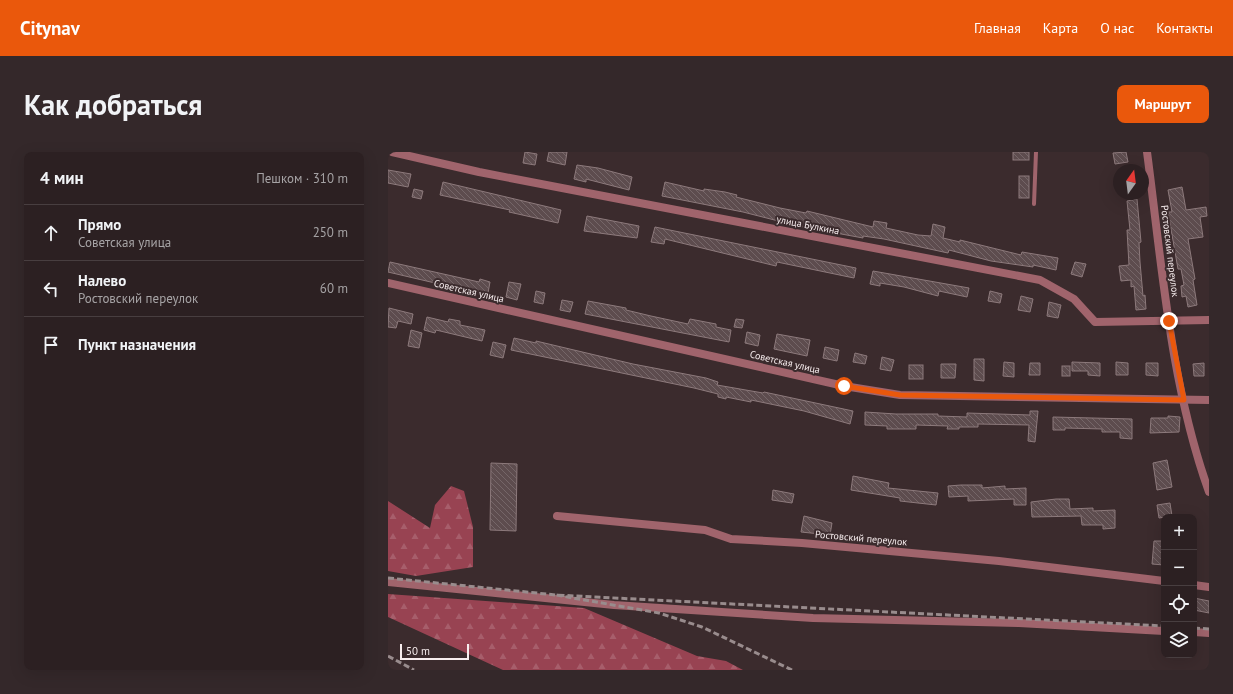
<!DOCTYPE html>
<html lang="ru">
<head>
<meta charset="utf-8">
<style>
  :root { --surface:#2c2022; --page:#34282a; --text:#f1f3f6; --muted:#a6a3a5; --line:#483e40; --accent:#ea580c }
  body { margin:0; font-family:"PT Sans",sans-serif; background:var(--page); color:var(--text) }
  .controls { position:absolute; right:12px; bottom:12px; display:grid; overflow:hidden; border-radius:8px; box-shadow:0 4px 16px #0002 }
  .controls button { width:36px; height:36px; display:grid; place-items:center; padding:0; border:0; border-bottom:1px solid var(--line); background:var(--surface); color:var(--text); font:20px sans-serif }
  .compass { position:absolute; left:725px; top:12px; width:36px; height:36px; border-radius:50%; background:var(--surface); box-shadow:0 4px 16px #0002; rotate:14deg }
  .scale { position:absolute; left:12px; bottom:10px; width:69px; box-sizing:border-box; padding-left:4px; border:2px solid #f7edee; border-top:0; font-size:11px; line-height:14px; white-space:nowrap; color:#f7edee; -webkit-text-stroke:3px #3b2b2d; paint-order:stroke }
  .stop { position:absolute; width:12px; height:12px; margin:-9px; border:3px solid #ea580c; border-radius:50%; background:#fff }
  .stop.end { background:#ea580c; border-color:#fff; box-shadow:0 1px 4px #0008 }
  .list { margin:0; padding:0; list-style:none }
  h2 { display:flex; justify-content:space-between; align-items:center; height:52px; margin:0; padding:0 16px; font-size:17px }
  h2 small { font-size:13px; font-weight:400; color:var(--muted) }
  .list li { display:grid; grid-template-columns:26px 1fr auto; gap:12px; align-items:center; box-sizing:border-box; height:56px; padding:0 16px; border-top:1px solid var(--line) }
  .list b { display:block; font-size:15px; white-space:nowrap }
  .list p { margin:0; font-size:13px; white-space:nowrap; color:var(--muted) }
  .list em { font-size:13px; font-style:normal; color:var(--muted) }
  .icon { flex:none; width:22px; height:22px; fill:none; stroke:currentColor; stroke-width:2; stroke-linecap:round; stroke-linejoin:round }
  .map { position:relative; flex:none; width:821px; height:518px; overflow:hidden; border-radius:8px }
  header { display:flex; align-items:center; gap:24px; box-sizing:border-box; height:56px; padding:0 20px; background:var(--accent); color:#fff }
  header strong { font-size:19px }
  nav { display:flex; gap:22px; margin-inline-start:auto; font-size:14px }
  .intro { display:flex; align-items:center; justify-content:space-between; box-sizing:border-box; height:96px; padding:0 24px }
  h1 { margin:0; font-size:28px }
  .button { padding:10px 18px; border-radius:8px; background:var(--accent); color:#fff; font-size:14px; font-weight:700 }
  main { display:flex; gap:24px; padding:0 24px }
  aside { flex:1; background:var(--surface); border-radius:8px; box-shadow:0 4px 16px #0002 }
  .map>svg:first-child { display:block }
</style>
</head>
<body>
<header>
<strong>Citynav</strong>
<nav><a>Главная</a><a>Карта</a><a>О нас</a><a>Контакты</a></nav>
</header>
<div class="intro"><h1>Как добраться</h1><a class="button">Маршрут</a></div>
<main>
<aside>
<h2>4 мин<small>Пешком · 310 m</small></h2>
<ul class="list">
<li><svg class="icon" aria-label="ahead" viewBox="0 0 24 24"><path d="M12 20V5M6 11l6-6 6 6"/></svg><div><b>Прямо</b><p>Советская улица</p></div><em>250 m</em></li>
<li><svg class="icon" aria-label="left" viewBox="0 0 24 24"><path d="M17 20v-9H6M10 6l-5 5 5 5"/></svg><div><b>Налево</b><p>Ростовский переулок</p></div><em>60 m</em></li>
<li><svg class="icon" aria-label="arrive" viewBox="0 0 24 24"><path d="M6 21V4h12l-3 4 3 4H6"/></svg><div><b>Пункт назначения</b></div></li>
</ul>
</aside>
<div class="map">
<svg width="821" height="518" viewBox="0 0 821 518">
  <defs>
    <pattern id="forest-firs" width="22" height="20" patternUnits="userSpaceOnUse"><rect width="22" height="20" fill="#984352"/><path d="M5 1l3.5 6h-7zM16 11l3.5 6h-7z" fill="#a75e6b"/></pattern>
    <pattern id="building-back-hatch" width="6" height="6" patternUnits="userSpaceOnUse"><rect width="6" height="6" fill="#5d4c4e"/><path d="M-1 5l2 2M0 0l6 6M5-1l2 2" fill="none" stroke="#756668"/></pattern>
  </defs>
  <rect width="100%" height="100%" fill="#3b2b2d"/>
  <g fill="url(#forest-firs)">
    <polygon points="63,334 76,339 85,375 85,415 28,424 0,419 0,349 42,376 47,353"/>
    <polygon points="0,442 196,456 309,504 338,509 355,518 115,518 0,465"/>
  </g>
  <g fill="url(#building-back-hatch)" stroke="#8d7a7c">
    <polygon points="137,0 149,2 147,13 135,11"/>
    <polygon points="161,0 179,0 177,13 159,9"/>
    <rect x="625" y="0" width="16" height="8"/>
    <polygon points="738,0 740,10 727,12 725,1"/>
    <polygon points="189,13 210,16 244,25 241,38 198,27 198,30 186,27"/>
    <polygon points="0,18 23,22 20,35 0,31"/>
    <rect x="631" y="24" width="10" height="22"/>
    <polygon points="55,30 173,58 170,71 121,60 122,58 52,43"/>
    <polygon points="277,30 316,39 316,37 337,40 349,43 348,45 392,56 418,61 419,59 485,75 486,69 499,71 498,76 530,83 543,84 545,72 557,75 555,86 572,90 572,88 633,103 634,100 670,106 668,118 645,113 645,115 603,109 561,98 560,101 496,87 475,84 475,86 410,74 355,60 274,44"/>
    <polygon points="794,35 798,58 818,55 819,64 812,65 815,85 800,87 807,127 805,128 809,153 800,155 798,144 794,145 793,134 796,133 793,117 790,117 780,60 784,60 780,38"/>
    <polygon points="26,37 35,39 33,47 24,45"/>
    <polygon points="749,47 753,90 751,91 752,110 755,144 757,143 758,157 748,158 746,134 743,135 743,128 733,129 731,114 741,113 739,78 742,78 739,49"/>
    <polygon points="199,64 251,74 249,86 196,79"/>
    <polygon points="267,75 468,116 466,126 389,110 388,114 277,87 276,92 263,90"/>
    <polygon points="2,110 91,130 92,127 102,130 100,141 78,136 77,138 0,120"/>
    <polygon points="687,110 698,112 694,125 683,122"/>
    <polygon points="485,119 581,136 579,145 551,139 550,144 516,135 492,131 492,134 482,132"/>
    <polygon points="121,130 133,132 129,148 118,145"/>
    <polygon points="148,139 157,141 155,152 146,150"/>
    <polygon points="602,139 614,142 612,151 600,149"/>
    <polygon points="633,144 645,147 642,160 630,158"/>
    <polygon points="174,148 185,150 182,160 172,158"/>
    <polygon points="200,149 238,156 238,158 263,164 300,172 302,167 328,172 328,175 343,178 341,190 197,162"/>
    <polygon points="661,150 673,153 670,166 659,164"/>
    <polygon points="1,156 25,162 23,172 10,169 8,176 0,175"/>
    <polygon points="39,165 60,170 61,167 72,169 72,173 97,178 94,189 48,178 47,181 36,178"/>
    <polygon points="348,167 356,168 354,176 346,175"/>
    <polygon points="23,178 34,181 31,196 20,194"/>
    <polygon points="359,180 372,183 370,194 357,191"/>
    <polygon points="389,182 422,188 419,204 386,197"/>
    <polygon points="126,186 148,191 148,189 245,212 318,226 330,230 329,233 375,241 376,240 465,259 462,272 416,259 363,248 363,250 338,245 338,247 330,245 330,242 306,236 123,198"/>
    <polygon points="105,190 118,193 115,206 102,203"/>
    <polygon points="437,195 451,198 449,209 435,206"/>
    <polygon points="467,201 479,204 477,212 465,210"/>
    <polygon points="494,205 506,208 503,219 492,217"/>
    <polygon points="586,207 596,207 596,229 586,228"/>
    <polygon points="616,210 626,211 626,225 615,224"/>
    <polygon points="684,210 712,211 712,224 700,223 700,219 684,219"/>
    <polygon points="728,210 740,211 740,223 728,223"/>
    <polygon points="642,211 652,211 652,223 641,223"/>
    <polygon points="758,211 770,211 770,224 758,223"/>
    <polygon points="816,211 816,224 806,224 805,212"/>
    <polygon points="553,212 568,212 567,226 553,226"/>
    <rect x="521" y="213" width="14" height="14"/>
    <rect x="674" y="214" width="8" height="10"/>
    <polygon points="642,259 650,259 647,290 640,289 641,273 590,272 590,275 571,275 571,277 559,277 560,274 528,273 528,277 499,277 499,274 477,273 477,260 508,262 550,262 550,264 579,265 579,261 642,263"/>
    <polygon points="780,264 792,265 791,280 762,281 763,266 780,266"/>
    <polygon points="665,265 744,267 744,287 732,286 732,280 714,280 714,277 677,276 677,278 665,278"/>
    <polygon points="779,308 784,335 769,338 765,311"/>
    <polygon points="103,311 129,312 128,379 102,378"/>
    <polygon points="465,324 501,331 500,336 550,341 548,353 512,349 512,346 463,338"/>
    <polygon points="573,333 594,333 594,336 617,334 617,337 638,336 638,353 626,353 626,347 580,349 580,344 561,345 560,334"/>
    <polygon points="385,338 406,342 404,351 384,348"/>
    <polygon points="668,347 681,347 682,357 705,356 705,359 727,358 727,376 715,377 715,373 694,373 693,364 644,365 643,350"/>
    <polygon points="782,351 784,364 771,366 769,353"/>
    <polygon points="416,364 444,371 442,383 413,380"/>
    <polygon points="766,389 776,389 776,413 764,412"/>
    <polygon points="806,446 821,449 821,461 806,458"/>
  </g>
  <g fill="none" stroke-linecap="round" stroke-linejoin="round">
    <polyline stroke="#a0646c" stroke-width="4" points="646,52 648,0"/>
    <g stroke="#a0646c" stroke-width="8">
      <polyline points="4,0 91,20 652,128 686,147 707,170 821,168"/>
      <path d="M759,0C774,113 782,231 821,340"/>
      <polyline points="0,131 456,234 512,243 821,248"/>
      <polyline points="169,364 317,378 343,387 414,391 611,409 776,429"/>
      <polyline points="0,430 226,453 425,466 631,471 776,479"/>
      <polyline points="806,433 821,435"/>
      <polyline points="806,480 821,481"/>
    </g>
    <g stroke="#998c8d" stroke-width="3" stroke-dasharray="6 3" stroke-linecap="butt">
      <polyline points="0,426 168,443"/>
      <polyline points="806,476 821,477"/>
      <polyline points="0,504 26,518"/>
      <polyline points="404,518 314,475 271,461 168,443 776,474"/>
    </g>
  </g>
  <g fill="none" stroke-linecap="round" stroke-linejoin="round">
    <polyline stroke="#ea580c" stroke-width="5" points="456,234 512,243 796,248 781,169"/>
  </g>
  <g text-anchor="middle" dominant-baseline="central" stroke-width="4" stroke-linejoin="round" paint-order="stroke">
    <g font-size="10" fill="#f7edee" stroke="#3b2b2d">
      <text transform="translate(420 73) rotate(11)">улица Булкина</text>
      <text transform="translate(782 99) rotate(83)">Ростовский переулок</text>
      <text transform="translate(81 139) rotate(13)">Советская улица</text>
      <text transform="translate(397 210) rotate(13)">Советская улица</text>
      <text transform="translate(473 386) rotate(5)">Ростовский переулок</text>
    </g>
  </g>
</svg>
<div class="controls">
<button>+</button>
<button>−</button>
<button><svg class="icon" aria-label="locate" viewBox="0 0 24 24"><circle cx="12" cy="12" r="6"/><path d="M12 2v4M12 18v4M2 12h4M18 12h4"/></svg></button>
<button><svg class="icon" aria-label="layers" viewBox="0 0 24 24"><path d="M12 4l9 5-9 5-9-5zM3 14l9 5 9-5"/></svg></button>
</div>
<svg class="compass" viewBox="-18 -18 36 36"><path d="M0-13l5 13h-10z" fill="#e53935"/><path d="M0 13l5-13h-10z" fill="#a6a3a5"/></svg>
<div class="scale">50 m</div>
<div class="stop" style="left:456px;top:234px"></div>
<div class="stop end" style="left:781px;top:169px"></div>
</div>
</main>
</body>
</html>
